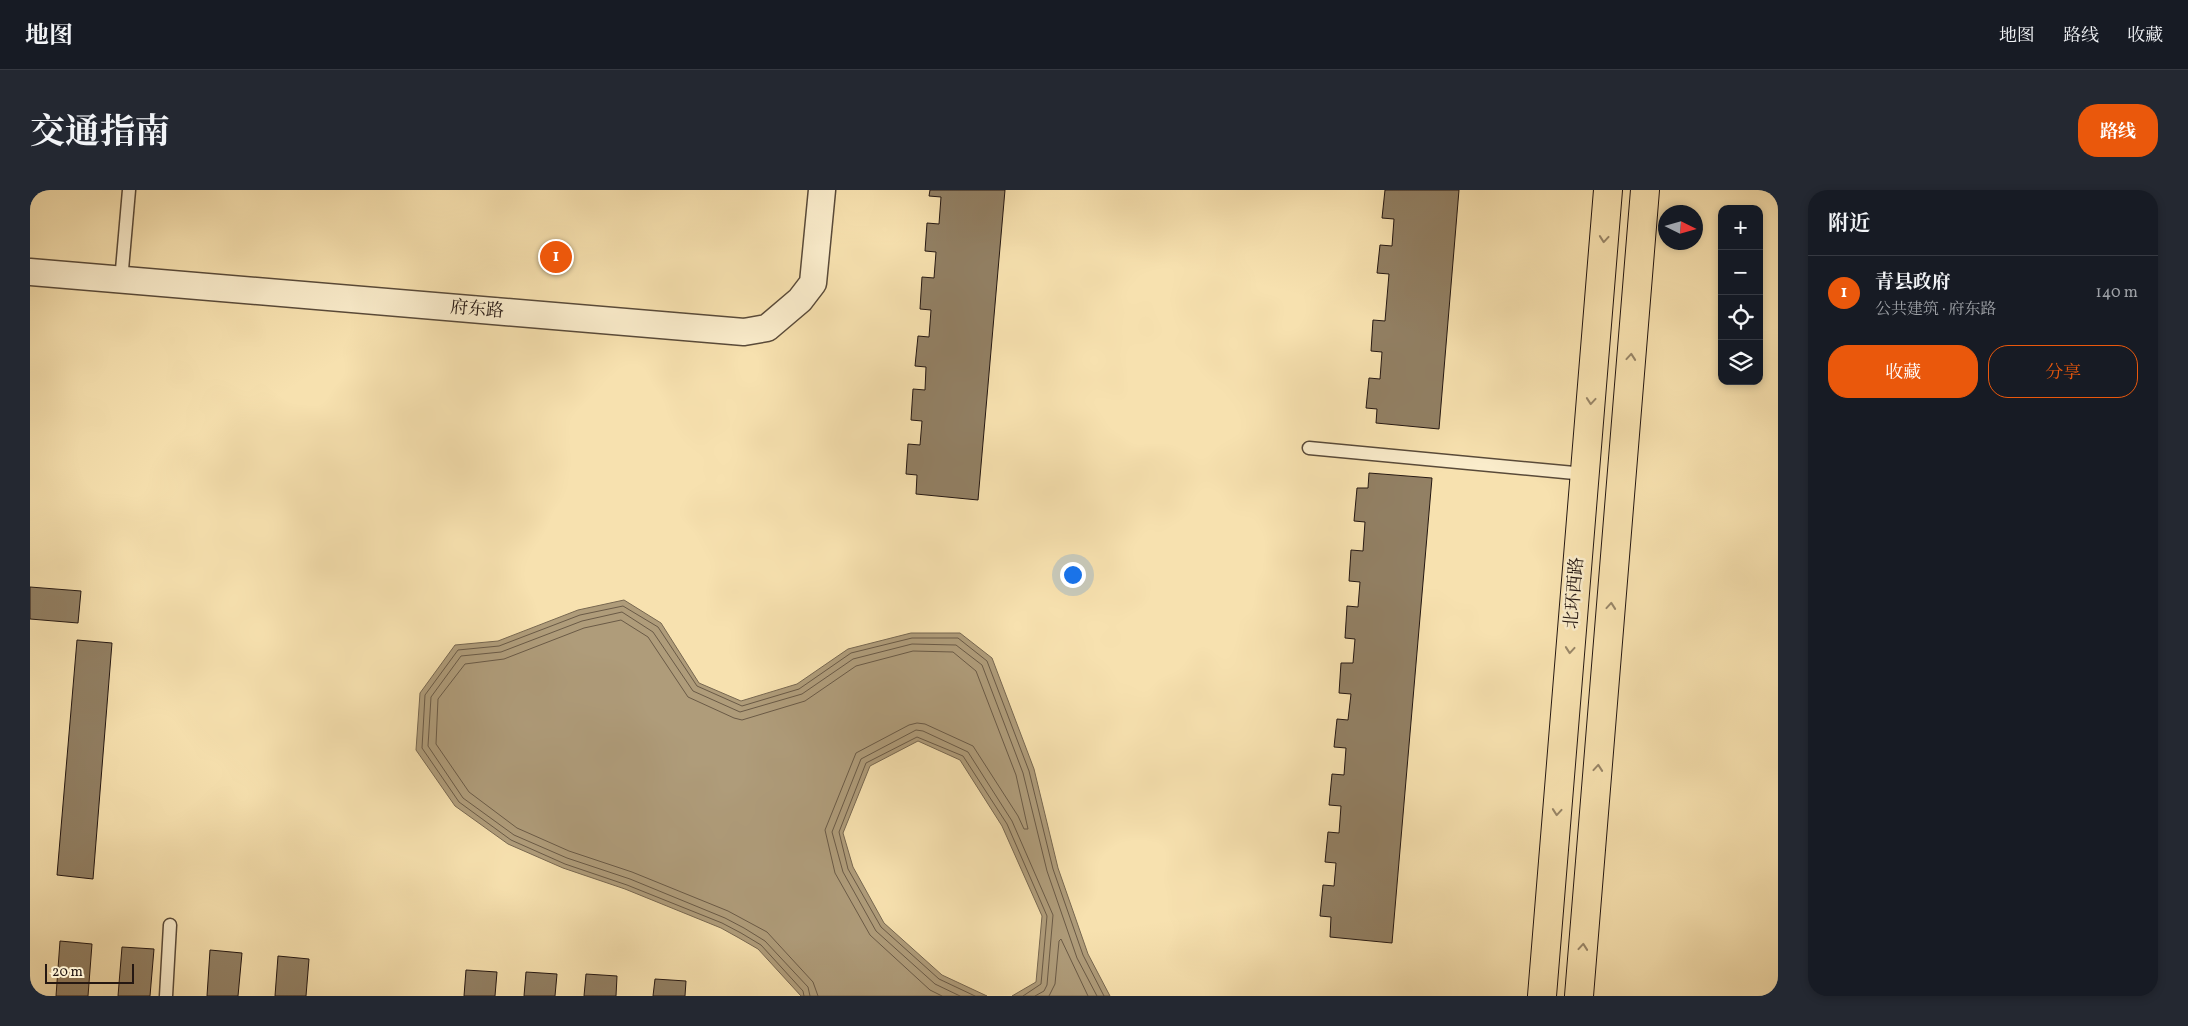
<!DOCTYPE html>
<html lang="zh">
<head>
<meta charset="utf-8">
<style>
  :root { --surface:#171b24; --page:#242831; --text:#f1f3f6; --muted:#9ea1a6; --line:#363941; --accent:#ea580c }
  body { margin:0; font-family:Vollkorn,"Noto Serif SC",serif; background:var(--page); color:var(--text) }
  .controls { position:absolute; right:15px; top:15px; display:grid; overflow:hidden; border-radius:10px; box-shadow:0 2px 8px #0003 }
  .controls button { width:45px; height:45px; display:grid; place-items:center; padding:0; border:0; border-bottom:1px solid var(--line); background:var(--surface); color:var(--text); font:25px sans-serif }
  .compass { position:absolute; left:1628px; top:15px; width:45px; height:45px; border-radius:50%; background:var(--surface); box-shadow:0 2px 8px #0003; rotate:95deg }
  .scale { position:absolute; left:15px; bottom:12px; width:89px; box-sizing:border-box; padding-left:5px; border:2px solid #241712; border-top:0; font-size:14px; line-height:18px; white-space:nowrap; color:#241712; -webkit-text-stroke:4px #faeccb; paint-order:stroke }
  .you { position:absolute; left:1042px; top:384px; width:18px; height:18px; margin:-12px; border:4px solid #fff; border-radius:50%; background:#1a73e8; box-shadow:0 0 0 8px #1a73e833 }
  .badge { display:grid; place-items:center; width:32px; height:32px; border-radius:50%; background:var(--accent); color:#fff; font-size:16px; font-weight:700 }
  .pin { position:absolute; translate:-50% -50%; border:2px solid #fff; box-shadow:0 1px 5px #0006 }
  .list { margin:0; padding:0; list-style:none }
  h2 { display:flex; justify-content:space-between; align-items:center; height:65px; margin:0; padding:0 20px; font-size:21px }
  h2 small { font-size:16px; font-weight:400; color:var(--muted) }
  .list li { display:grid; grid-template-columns:32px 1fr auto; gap:15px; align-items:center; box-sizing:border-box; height:75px; padding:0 20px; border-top:1px solid var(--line) }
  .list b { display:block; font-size:19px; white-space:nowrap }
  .list p { margin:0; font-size:16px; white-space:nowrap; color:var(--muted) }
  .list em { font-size:16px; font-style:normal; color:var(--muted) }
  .actions { display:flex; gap:10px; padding:15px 20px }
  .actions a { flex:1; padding:11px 0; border:1px solid var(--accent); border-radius:20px; text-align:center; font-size:18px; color:var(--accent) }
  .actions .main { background:var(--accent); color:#fff }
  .icon { flex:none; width:28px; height:28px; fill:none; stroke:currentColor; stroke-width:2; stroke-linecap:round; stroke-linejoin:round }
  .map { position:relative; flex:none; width:1748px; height:806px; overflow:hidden; border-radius:20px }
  header { display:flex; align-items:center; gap:30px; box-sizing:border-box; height:70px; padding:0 25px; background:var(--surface); border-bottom:1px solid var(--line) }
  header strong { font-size:24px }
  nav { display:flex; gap:28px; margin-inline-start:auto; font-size:18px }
  .intro { display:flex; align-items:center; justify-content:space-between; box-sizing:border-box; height:120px; padding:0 30px }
  h1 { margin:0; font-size:35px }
  .button { padding:12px 22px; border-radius:20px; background:var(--accent); color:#fff; font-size:18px; font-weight:700 }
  main { display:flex; gap:30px; padding:0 30px }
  aside { flex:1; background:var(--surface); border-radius:20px; box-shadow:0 2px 8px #0003 }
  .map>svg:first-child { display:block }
</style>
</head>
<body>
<header>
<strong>地图</strong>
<nav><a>地图</a><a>路线</a><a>收藏</a></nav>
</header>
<div class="intro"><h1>交通指南</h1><a class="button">路线</a></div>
<main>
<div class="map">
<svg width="1748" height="806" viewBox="0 0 1748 806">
  <rect width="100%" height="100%" fill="#f7e1af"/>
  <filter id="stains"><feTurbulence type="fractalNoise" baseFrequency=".004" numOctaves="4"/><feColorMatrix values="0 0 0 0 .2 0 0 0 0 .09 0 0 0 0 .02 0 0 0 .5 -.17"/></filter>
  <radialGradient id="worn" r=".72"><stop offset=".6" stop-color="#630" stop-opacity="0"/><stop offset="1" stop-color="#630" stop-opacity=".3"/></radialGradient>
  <polygon fill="#af9c7a" stroke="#776750" points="594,410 631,433 669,493 711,511 767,494 818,459 881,443 930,443 962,468 1004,579 1028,678 1058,764 1080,806 982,806 1006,792 1012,726 972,636 930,570 888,551 840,576 813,643 823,677 854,733 912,785 957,806 771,806 728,759 709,748 691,738 595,699 533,678 478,654 425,616 386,560 390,503 425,455 468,451 548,420"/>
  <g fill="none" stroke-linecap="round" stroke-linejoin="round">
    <g stroke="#6a5a46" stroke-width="1">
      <polyline points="774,806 773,801 731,755 711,743 692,733 597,695 535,674 481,650 429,612 392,558 395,505 428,460 469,456 550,425 593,416 628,437 667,496 712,516 769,499 821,463 882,448 928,448 957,471 999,581 1023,679 1053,765 1074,806"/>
      <polyline points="780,806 778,797 735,751 714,738 695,728 600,689 537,668 484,645 433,608 398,556 401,507 431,466 471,462 552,431 592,422 623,442 663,501 710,522 772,504 823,469 882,454 926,455 952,475 993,583 1017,681 1047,768 1067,806"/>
      <polyline points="788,806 783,792 737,742 698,721 602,682 539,661 487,638 439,602 406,554 408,509 435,474 474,469 554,438 591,430 618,447 658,507 704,528 712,530 775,511 826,476 883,461 923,462 946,481 986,585 998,639 994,639 988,626 943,556 895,534 887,533 879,535 826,563 795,640 805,683 840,745 900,800 912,806"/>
      <polyline points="930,806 905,794 846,741 813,682 802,642 831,569 886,540 893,541 938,562 982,631 1023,725 1017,795 1014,801 1005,806"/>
      <polyline points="945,806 909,789 851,737 818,679 809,642 836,573 887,547 933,566 977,634 1017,726 1011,794 993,806"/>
      <polyline points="1019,806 1025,794 1029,751 1031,749 1058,806"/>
    </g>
  </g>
  <g fill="#928064" stroke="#241712">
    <polygon points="900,0 975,0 948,310 886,304 887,285 876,284 878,254 890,255 892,231 881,230 883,199 895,200 896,177 885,176 888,146 899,147 901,120 890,119 892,87 904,88 906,62 895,61 897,33 909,34 911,7 899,6"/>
    <polygon points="1355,0 1429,0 1409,239 1346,233 1347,219 1336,218 1339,188 1350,189 1352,162 1341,161 1343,130 1355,131 1359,84 1347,83 1350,55 1362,56 1364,29 1352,28"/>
    <polygon points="1339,283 1402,288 1362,753 1300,747 1301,727 1290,726 1293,695 1304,696 1306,673 1295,672 1298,642 1309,643 1311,616 1299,615 1302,584 1314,585 1316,558 1304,557 1307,529 1318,530 1321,504 1309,503 1311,473 1323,473 1325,449 1315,448 1317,416 1328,417 1330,392 1319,391 1321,360 1333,361 1335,332 1324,331 1327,298 1338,298"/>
    <polygon points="0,397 51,401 48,433 0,429"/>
    <polygon points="47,450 82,453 63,689 27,685"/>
    <polygon points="30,751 62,754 58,806 26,806"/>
    <polygon points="92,757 124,759 120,806 88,806"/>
    <polygon points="180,760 212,763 208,806 177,806"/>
    <polygon points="248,766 279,769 276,806 245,806"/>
    <polygon points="436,780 467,782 465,806 434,806"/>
    <polygon points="496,782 527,784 525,806 494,806"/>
    <polygon points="556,784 587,786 586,806 554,806"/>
    <polygon points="625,789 656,791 655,806 623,806"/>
  </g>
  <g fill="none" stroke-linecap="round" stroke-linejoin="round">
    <defs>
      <g id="lane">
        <polyline points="91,91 99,0"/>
        <polyline points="1279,258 1555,284"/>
        <polyline points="136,806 140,735"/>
      </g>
      <polyline id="street" points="0,82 714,142 737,138 770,110 783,93 792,0"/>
      <g id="primary">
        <polyline points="1512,806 1578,0"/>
        <polyline points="1549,806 1615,0"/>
      </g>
    </defs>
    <use href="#lane" stroke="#594a39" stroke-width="15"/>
    <use href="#street" stroke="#594a39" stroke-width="29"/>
    <use href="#primary" stroke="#241712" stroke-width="30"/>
    <use href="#lane" stroke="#faeccb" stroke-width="12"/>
    <use href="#street" stroke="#faeccb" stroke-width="26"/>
    <use href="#primary" stroke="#f7e1af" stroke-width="28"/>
  </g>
  <defs><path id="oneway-chevron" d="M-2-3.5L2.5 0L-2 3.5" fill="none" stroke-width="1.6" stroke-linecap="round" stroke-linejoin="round" transform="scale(1.25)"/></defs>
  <g stroke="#988668">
    <use href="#oneway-chevron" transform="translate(1574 49) rotate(95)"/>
    <use href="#oneway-chevron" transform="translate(1601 167) rotate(-85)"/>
    <use href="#oneway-chevron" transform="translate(1561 211) rotate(95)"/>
    <use href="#oneway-chevron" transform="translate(1581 416) rotate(-85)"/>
    <use href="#oneway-chevron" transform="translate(1540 460) rotate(95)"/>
    <use href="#oneway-chevron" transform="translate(1568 578) rotate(-85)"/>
    <use href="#oneway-chevron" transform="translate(1527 622) rotate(95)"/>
    <use href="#oneway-chevron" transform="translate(1553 757) rotate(-85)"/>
  </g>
  <g text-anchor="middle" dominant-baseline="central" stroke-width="5" stroke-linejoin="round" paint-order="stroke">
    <g font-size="18" fill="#241712" stroke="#faeccb">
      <text transform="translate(447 120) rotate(5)">府东路</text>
      <text transform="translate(1545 403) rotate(-85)">北环西路</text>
    </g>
  </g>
  <rect width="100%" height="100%" filter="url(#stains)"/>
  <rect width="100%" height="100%" fill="url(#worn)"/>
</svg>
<div class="controls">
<button>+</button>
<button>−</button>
<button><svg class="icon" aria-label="locate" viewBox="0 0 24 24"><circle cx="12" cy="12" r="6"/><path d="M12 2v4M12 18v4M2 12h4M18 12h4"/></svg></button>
<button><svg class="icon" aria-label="layers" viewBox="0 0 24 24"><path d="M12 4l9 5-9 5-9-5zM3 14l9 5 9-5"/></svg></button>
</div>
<svg class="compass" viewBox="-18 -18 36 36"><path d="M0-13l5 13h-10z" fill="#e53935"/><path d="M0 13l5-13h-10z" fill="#9ea1a6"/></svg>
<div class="scale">20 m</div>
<div class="you"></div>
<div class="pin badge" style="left:526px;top:67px">1</div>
</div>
<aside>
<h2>附近<small></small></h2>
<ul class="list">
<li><span class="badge">1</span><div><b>青县政府</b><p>公共建筑 · 府东路</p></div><em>140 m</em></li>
</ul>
<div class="actions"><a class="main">收藏</a><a>分享</a></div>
</aside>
</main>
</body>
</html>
